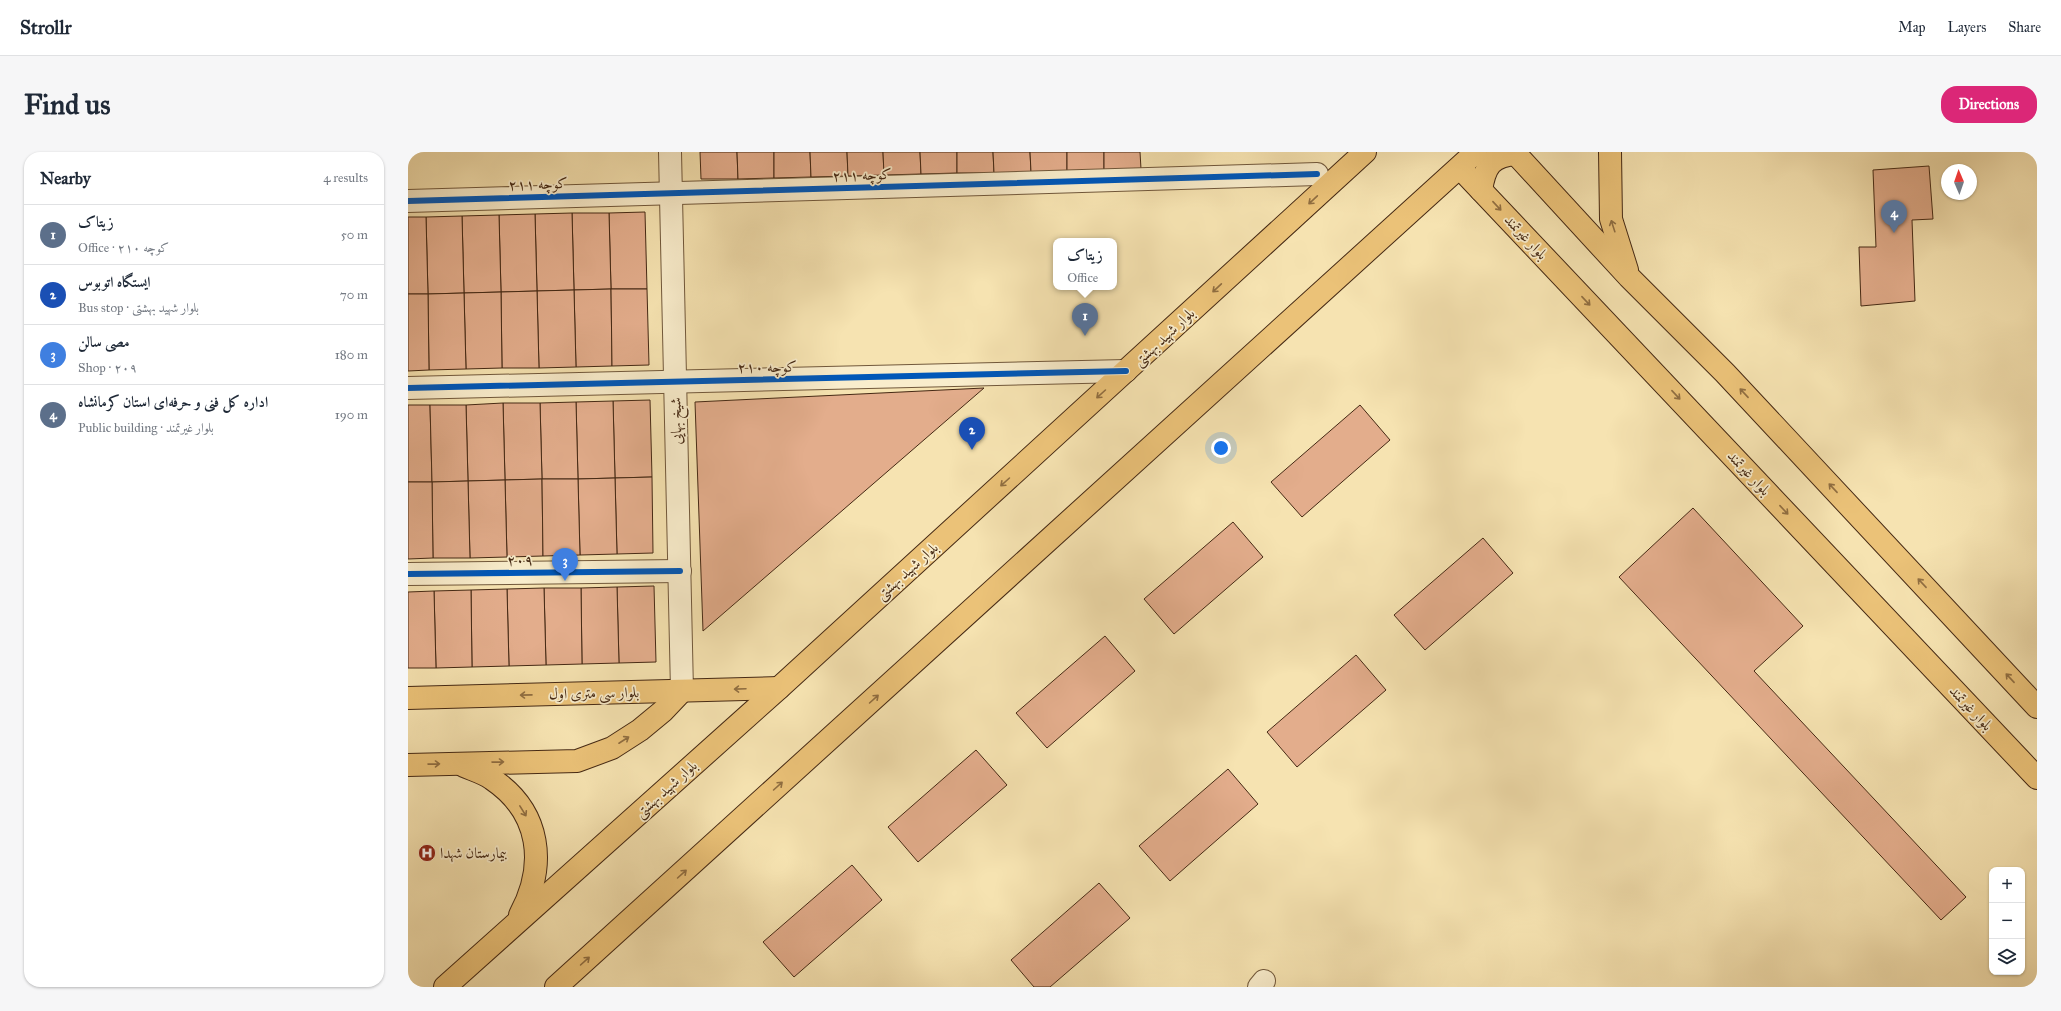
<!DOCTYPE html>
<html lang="en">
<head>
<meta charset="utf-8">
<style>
  :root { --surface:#fff; --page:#f6f6f7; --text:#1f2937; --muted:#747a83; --line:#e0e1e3; --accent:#db2777 }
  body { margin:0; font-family:"IM FELL Great Primer",Amiri,serif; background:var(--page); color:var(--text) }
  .controls { position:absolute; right:12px; bottom:12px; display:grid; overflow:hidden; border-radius:8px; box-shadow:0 1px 3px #0004 }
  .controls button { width:36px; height:36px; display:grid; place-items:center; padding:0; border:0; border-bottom:1px solid var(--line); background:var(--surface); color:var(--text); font:20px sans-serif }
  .compass { position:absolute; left:1533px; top:12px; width:36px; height:36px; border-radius:50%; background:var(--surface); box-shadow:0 1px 3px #0004; rotate:358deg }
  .you { position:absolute; left:813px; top:296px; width:14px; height:14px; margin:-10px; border:3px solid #fff; border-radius:50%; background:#1a73e8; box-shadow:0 0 0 6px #1a73e833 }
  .badge { display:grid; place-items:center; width:26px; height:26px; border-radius:50%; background:var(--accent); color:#fff; font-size:13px; font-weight:700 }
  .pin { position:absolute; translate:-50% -33px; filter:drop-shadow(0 1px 2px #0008) }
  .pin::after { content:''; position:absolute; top:21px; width:14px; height:12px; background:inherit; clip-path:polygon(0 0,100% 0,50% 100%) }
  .popup { position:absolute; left:645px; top:86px; width:64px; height:52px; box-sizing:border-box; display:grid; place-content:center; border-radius:8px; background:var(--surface); filter:drop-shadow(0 1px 3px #0005); font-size:13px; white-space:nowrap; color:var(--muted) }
  .popup b { font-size:15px; color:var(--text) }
  .popup::after { content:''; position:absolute; left:50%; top:100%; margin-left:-8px; border:8px solid transparent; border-top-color:var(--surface) }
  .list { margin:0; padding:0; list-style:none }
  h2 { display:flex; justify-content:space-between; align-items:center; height:52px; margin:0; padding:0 16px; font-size:17px }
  h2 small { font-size:13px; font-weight:400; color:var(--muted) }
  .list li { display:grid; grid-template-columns:26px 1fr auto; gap:12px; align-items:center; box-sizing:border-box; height:60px; padding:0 16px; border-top:1px solid var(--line) }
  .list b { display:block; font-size:15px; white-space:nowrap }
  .list p { margin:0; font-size:13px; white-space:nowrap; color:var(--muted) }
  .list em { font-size:13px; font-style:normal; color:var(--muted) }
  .icon { flex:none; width:22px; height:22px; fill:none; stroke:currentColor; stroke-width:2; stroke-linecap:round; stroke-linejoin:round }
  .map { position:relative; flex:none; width:1629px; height:835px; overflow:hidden; border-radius:16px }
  header { display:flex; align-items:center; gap:24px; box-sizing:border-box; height:56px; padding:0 20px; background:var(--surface); border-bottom:1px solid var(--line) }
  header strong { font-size:19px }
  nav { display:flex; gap:22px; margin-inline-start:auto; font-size:14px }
  .intro { display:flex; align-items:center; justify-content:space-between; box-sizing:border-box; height:96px; padding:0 24px }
  h1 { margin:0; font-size:28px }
  .button { padding:10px 18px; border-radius:16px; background:var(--accent); color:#fff; font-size:14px; font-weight:700 }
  main { display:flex; gap:24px; padding:0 24px }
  aside { flex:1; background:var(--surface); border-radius:16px; box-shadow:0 1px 3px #0004 }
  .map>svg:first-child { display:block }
</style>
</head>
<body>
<header>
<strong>Strollr</strong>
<nav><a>Map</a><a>Layers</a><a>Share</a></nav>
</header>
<div class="intro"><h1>Find us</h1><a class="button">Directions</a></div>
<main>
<aside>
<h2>Nearby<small>4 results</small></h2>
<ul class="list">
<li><span class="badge" style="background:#5c6f8a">1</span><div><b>زیتاک</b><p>Office · کوچه ۲۱۰</p></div><em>50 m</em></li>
<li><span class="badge" style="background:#1a4fb4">2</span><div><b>ایستگاه اتوبوس</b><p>Bus stop · بلوار شهید بهشتی</p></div><em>70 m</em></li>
<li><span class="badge" style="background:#3f7fe0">3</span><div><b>مصی سالن</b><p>Shop · ۲۰۹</p></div><em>180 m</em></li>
<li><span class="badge" style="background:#5c6f8a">4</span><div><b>اداره کل فنی و حرفه‌ای استان کرمانشاه</b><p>Public building · بلوار غیرتمند</p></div><em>190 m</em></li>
</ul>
</aside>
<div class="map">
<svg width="1629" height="835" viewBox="0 0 1629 835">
  <rect width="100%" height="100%" fill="#f6e3b1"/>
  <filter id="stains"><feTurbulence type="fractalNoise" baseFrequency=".005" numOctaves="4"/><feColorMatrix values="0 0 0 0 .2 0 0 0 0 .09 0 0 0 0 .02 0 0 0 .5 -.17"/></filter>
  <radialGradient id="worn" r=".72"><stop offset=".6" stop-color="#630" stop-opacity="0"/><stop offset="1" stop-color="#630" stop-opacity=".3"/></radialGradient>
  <g fill="#e3ad8c" stroke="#452914">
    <polygon points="292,0 329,0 330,27 293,27"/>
    <polygon points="329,0 366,0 366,26 330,27"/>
    <polygon points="366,0 402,0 403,25 366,26"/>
    <polygon points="402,0 439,0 440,24 403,25"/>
    <polygon points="439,0 475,0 476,23 440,24"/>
    <polygon points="475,0 512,0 513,22 476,23"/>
    <polygon points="512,0 549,0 549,21 513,22"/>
    <polygon points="549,0 585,0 586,21 549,21"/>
    <polygon points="585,0 622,0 623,20 586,21"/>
    <polygon points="622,0 659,0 659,19 623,20"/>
    <polygon points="659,0 696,0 696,18 659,19"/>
    <polygon points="696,0 732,0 733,17 696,18"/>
    <polygon points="1521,14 1525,67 1504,68 1507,149 1453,154 1451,95 1468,95 1465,18"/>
    <polygon points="237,60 239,137 203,137 201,61"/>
    <polygon points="164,61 201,61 203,137 166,138"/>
    <polygon points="164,61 166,138 129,139 127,62"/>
    <polygon points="127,62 129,139 93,140 91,63"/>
    <polygon points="91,63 93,140 56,141 54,64"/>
    <polygon points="54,64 56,141 20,142 18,65"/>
    <polygon points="0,65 18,65 20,142 0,142"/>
    <polygon points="203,137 204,214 168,215 166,138"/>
    <polygon points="203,137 239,137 241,213 204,214"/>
    <polygon points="166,138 168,215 131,216 129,139"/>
    <polygon points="129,139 131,216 94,216 93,140"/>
    <polygon points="93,140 94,216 58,217 56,141"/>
    <polygon points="56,141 58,217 21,218 20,142"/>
    <polygon points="0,142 20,142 21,218 0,219"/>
    <polygon points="576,236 295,479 287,250"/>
    <polygon points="242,248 244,325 207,326 205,249"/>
    <polygon points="205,249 207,326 170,327 168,250"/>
    <polygon points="168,250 170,327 134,327 132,251"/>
    <polygon points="95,251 132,251 134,327 97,328"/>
    <polygon points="95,251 97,328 60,329 58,253"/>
    <polygon points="0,253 22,253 24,330 0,330"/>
    <polygon points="22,253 58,253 60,329 24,330"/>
    <polygon points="952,253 982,288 894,365 863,330"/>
    <polygon points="244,325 245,401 209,402 207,326"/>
    <polygon points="207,326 209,402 172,403 170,327"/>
    <polygon points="134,327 135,404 99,405 97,328"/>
    <polygon points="134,327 170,327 172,403 135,404"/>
    <polygon points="97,328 99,405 62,406 60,329"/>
    <polygon points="60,329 62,406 25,406 24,330"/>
    <polygon points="0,330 24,330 25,406 0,407"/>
    <polygon points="1285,356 1395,474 1346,519 1558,745 1533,768 1211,425"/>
    <polygon points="825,370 855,405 766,482 736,447"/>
    <polygon points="1075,386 1105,421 1017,498 986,463"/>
    <polygon points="246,434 248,510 211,511 209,435"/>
    <polygon points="209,435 211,511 174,512 173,436"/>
    <polygon points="136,436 173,436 174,512 138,513"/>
    <polygon points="136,436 138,513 101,514 99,437"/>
    <polygon points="99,437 101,514 64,515 63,438"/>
    <polygon points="63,438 64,515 28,516 26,439"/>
    <polygon points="26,439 28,516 0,516 0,440"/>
    <polygon points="697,484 727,519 639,596 608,561"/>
    <polygon points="948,503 978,538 889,615 859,580"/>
    <polygon points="568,598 599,633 510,710 480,675"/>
    <polygon points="820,617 850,652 762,729 731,694"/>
    <polygon points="444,713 474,748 386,825 355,790"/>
    <polygon points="691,731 722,766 642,835 626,835 603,808"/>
  </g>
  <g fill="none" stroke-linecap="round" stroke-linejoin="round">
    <defs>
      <g id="minor">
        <polyline points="262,0 274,539"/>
        <polyline points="0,49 909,22"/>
        <polyline points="0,236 718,219"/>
        <polyline points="0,422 272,419"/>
        <polyline points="851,835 856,829"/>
      </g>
      <g id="major">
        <polyline points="1106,0 1221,125 1317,221 1629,555"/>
        <polyline points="1202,0 1203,67 1219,118"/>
        <polyline points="1052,16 1629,626"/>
        <path d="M1073,38C1077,14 1083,4 1108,2"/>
        <polyline points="0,546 371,536"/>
        <polyline points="0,613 169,609 204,596 232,578 255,559 274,539"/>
        <path d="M56,614C65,618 76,621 84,627C133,660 139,713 112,763"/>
        <polyline points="37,835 371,536 957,0"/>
        <polyline points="148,835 1068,0"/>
      </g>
    </defs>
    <use href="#minor" stroke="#71583b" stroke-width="24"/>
    <use href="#major" stroke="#452914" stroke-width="24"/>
    <use href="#minor" stroke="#f9edcc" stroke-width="22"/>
    <use href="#major" stroke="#ebc278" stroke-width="22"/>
    <defs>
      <g id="cycleway">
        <polyline points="0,49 909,22"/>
        <polyline points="0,236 718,219"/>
        <polyline points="0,422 272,419"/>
      </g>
    </defs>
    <use href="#cycleway" stroke="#f9edcc" stroke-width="8"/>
    <use href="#cycleway" stroke="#0057b8" stroke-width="6"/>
  </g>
  <defs><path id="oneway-shaft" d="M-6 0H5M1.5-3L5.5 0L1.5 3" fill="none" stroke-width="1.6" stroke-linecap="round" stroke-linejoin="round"/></defs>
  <g stroke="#906e41">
    <use href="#oneway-shaft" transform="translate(905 48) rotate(137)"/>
    <use href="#oneway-shaft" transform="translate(1089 54) rotate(47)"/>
    <use href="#oneway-shaft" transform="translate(1205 74) rotate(-108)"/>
    <use href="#oneway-shaft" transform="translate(809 136) rotate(137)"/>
    <use href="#oneway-shaft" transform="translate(1178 149) rotate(47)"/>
    <use href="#oneway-shaft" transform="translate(1336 241) rotate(-133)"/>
    <use href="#oneway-shaft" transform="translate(693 242) rotate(138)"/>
    <use href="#oneway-shaft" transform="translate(1268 243) rotate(47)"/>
    <use href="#oneway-shaft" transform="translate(597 330) rotate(138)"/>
    <use href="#oneway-shaft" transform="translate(1425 336) rotate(-133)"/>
    <use href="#oneway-shaft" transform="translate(1376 358) rotate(47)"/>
    <use href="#oneway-shaft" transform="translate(1514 431) rotate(-133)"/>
    <use href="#oneway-shaft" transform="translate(1602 526) rotate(-133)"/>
    <use href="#oneway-shaft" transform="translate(332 537) rotate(178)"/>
    <use href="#oneway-shaft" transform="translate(118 543) rotate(179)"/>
    <use href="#oneway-shaft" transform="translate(466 547) rotate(-42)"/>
    <use href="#oneway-shaft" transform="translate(216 588) rotate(-33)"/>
    <use href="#oneway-shaft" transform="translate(90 610) rotate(-1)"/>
    <use href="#oneway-shaft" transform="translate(26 612) rotate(-1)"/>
    <use href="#oneway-shaft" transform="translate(370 634) rotate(-42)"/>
    <use href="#oneway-shaft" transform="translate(115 659) rotate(58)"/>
    <use href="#oneway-shaft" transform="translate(274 722) rotate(-42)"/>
    <use href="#oneway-shaft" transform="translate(177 809) rotate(-42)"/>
  </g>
  <defs>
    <symbol id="hospital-disc" viewBox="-11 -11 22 22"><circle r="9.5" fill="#8f2418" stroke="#f9edcc"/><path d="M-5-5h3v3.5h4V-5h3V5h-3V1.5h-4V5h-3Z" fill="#fff"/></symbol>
  </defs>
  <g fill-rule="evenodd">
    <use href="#hospital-disc" x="9" y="691" width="20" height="20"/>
  </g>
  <g text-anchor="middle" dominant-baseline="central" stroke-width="3.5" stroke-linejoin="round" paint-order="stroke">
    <g font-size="15" fill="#452914" stroke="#f9edcc">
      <text transform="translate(454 23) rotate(-2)">کوچه ۲۱۱</text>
      <text transform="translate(130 32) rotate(-2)">کوچه ۲۱۱</text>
      <text transform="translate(1118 85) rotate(47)">بلوار غیرتمند</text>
      <text transform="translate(756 185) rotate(-43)">بلوار شهید بهشتی</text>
      <text transform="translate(359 215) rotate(-1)">کوچه ۲۱۰</text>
      <text transform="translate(268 269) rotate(-91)">شیخ بهایی</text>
      <text transform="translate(1341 321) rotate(47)">بلوار غیرتمند</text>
      <text transform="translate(112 408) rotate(-1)">۲۰۹</text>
      <text transform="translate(499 419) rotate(-42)">بلوار شهید بهشتی</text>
      <text transform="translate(186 541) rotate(-1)">بلوار سی متری اول</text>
      <text transform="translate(1563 556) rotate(47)">بلوار غیرتمند</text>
      <text transform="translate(258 637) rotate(-42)">بلوار شهید بهشتی</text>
    </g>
    <g font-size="15" fill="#452914" stroke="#f9edcc" text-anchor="start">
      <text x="32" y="701">بیمارستان شهدا</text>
    </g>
  </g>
  <rect width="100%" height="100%" filter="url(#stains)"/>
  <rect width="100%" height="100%" fill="url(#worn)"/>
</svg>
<div class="controls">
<button>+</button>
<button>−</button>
<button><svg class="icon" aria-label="layers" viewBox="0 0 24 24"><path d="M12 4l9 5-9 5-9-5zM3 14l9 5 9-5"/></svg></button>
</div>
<svg class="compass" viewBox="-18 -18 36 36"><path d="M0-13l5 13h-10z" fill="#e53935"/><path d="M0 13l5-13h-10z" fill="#747a83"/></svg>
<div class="you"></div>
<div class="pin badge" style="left:677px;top:184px;background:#5c6f8a">1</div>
<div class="popup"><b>زیتاک</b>Office</div>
<div class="pin badge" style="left:564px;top:298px;background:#1a4fb4">2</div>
<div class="pin badge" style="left:157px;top:429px;background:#3f7fe0">3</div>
<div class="pin badge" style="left:1486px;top:81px;background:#5c6f8a">4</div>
</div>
</main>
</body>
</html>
